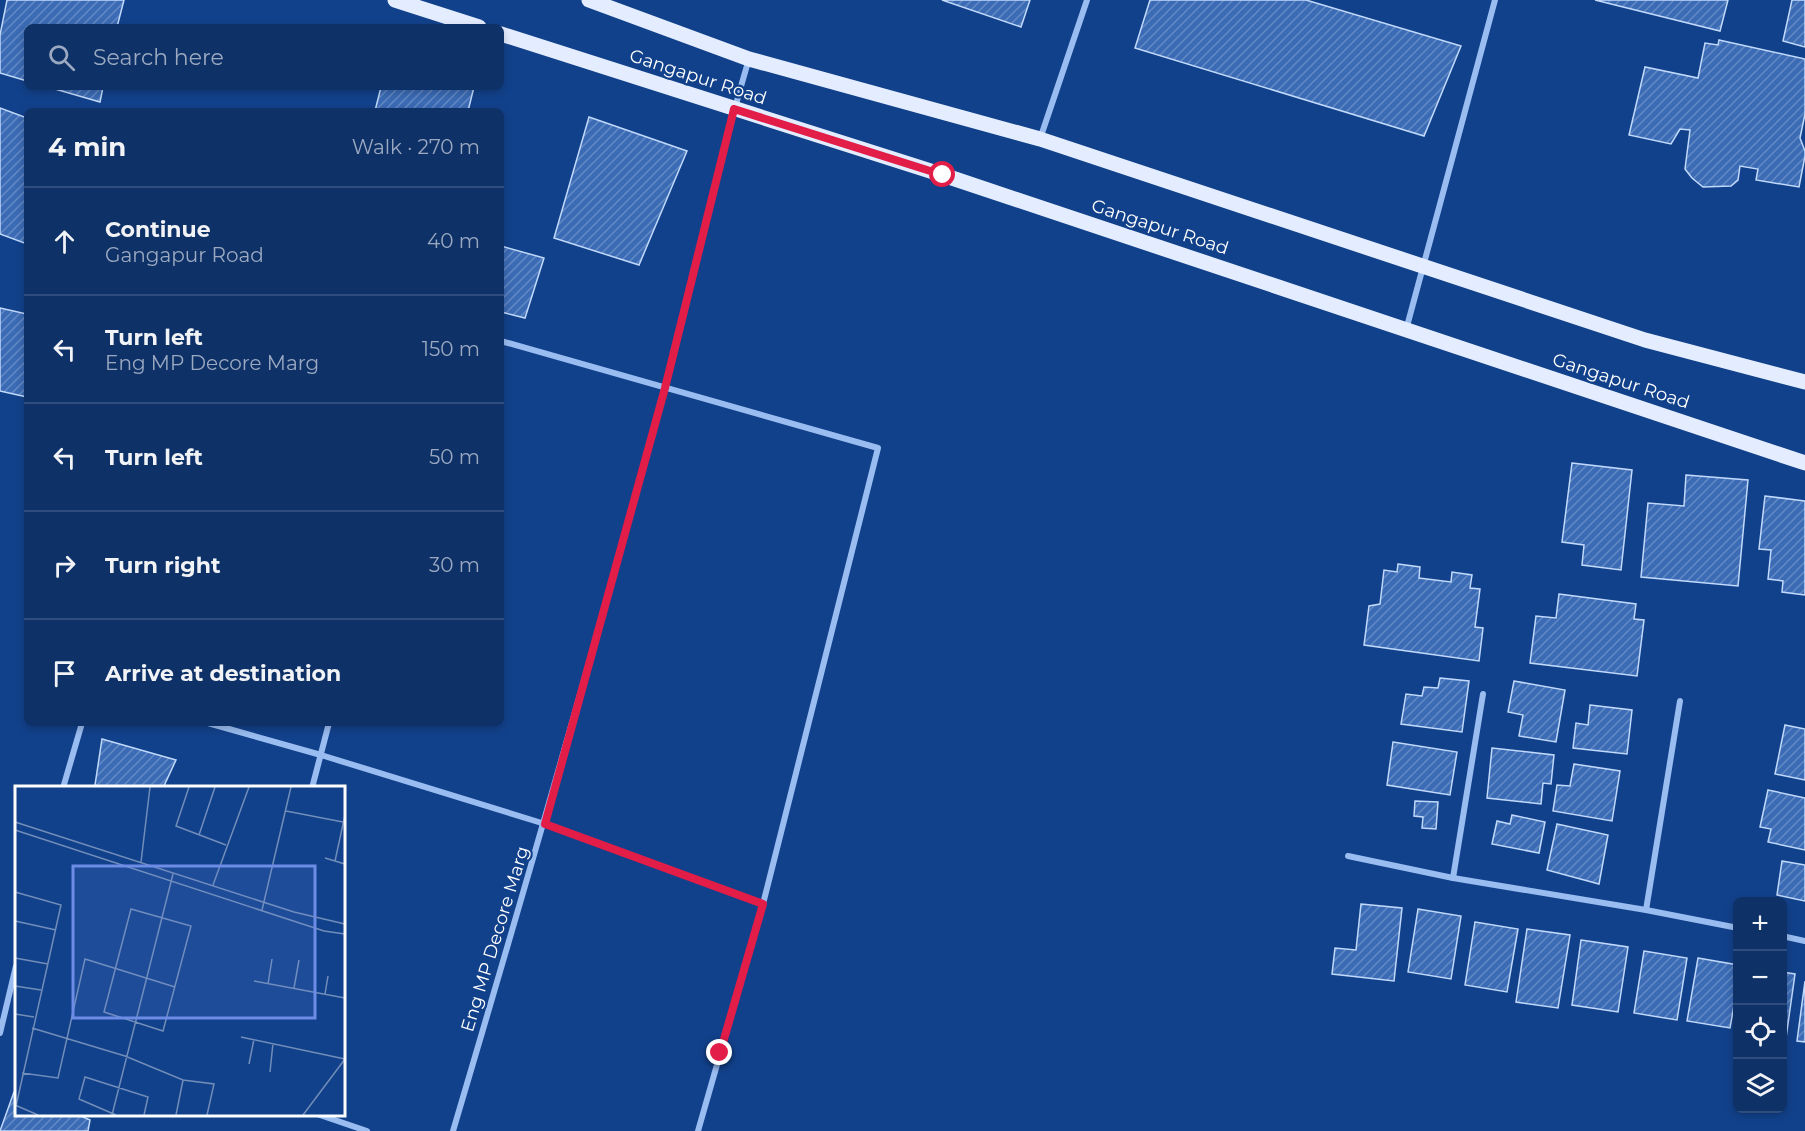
<!DOCTYPE html>
<html lang="en">
<head>
<meta charset="utf-8">
<style>
  :root { --surface:#0e3168; --page:#1c3d71; --text:#f1f3f6; --muted:#9ba9c0; --line:#2e4c7c }
  body { margin:0; font-family:Montserrat,sans-serif; background:var(--page); color:var(--text) }
  .controls { position:absolute; right:18px; bottom:18px; display:grid; overflow:hidden; border-radius:9px; box-shadow:0 3px 9px #0003 }
  .controls button { width:54px; height:54px; display:grid; place-items:center; padding:0; border:0; border-bottom:2px solid var(--line); background:var(--surface); color:var(--text); font:30px sans-serif }
  .stop { position:absolute; width:18px; height:18px; margin:-14px; border:4px solid #e11d48; border-radius:50%; background:#fff }
  .stop.end { background:#e11d48; border-color:#fff; box-shadow:0 2px 6px #0008 }
  .list { margin:0; padding:0; list-style:none }
  h2 { display:flex; justify-content:space-between; align-items:center; height:78px; margin:0; padding:0 24px; font-size:26px }
  h2 small { font-size:20px; font-weight:400; color:var(--muted) }
  .list li { display:grid; grid-template-columns:39px 1fr auto; gap:18px; align-items:center; box-sizing:border-box; height:108px; padding:0 24px; border-top:2px solid var(--line) }
  .list b { display:block; font-size:22px; white-space:nowrap }
  .list p { margin:0; font-size:20px; white-space:nowrap; color:var(--muted) }
  .list em { font-size:20px; font-style:normal; color:var(--muted) }
  .icon { flex:none; width:33px; height:33px; fill:none; stroke:currentColor; stroke-width:2; stroke-linecap:round; stroke-linejoin:round }
  .map { position:relative; flex:none; width:1805px; height:1131px; overflow:hidden }
  .search { position:absolute; background:var(--surface); box-shadow:0 3px 9px #0003; left:24px; top:24px; width:480px; height:66px; display:flex; align-items:center; gap:15px; box-sizing:border-box; padding:0 21px; border-radius:9px; color:var(--muted); font-size:22px }
  .panel { position:absolute; background:var(--surface); box-shadow:0 3px 9px #0003; left:24px; top:108px; width:480px; height:618px; border-radius:9px }
  .map>svg:first-child { display:block }
</style>
</head>
<body>
<div class="map">
<svg width="1805" height="1131" viewBox="0 0 1805 1131">
  <defs>
    <pattern id="building-hatch" width="6" height="6" patternUnits="userSpaceOnUse" patternTransform="scale(1.5)"><rect width="6" height="6" fill="#3b6bb5"/><path d="M-1 1l2-2M0 6l6-6M5 7l2-2" fill="none" stroke="#6289c4"/></pattern>
  </defs>
  <rect width="100%" height="100%" fill="#12418b"/>
  <g fill="url(#building-hatch)" stroke="#c0d9fc" stroke-width="1.5">
    <polygon points="7,0 124,0 117,27 27,27 27,81 0,73 0,35"/>
    <polygon points="942,0 1030,0 1021,27"/>
    <polygon points="1150,0 1306,0 1461,46 1424,136 1135,48"/>
    <polygon points="1595,0 1728,0 1720,31"/>
    <polygon points="1792,0 1805,0 1805,47 1783,41"/>
    <polygon points="1719,40 1805,59 1805,114 1800,138 1805,151 1805,156 1799,187 1756,180 1758,169 1740,166 1738,180 1731,186 1703,187 1692,178 1685,169 1690,130 1680,129 1671,144 1629,135 1645,67 1698,78 1705,43 1718,45"/>
    <polygon points="48,87 103,87 100,102"/>
    <polygon points="381,87 474,87 468,111 375,111"/>
    <polygon points="0,108 27,118 27,244 0,234"/>
    <polygon points="589,117 687,151 639,265 554,238"/>
    <polygon points="501,246 544,258 525,318 501,312"/>
    <polygon points="0,308 27,314 27,397 0,391"/>
    <polygon points="1572,463 1632,470 1621,570 1582,565 1584,545 1562,542"/>
    <polygon points="1686,475 1748,480 1738,586 1641,577 1648,503 1684,506"/>
    <polygon points="1765,496 1805,501 1805,595 1782,592 1783,581 1768,579 1771,550 1759,549"/>
    <polygon points="1398,564 1420,567 1419,578 1451,582 1452,572 1472,575 1470,588 1480,589 1475,627 1483,628 1479,661 1364,645 1369,606 1380,604 1384,570 1397,572"/>
    <polygon points="1559,594 1636,604 1634,619 1644,620 1637,676 1530,663 1536,616 1556,618"/>
    <polygon points="1440,678 1469,681 1462,732 1401,724 1406,694 1422,696 1424,687 1438,688"/>
    <polygon points="1514,681 1565,690 1556,742 1519,736 1523,715 1508,712"/>
    <polygon points="1590,705 1632,710 1627,754 1573,748 1576,723 1588,725"/>
    <polygon points="1785,725 1805,729 1805,780 1775,774"/>
    <polygon points="102,739 176,760 163,788 100,788 95,785"/>
    <polygon points="1393,742 1457,752 1450,795 1387,785"/>
    <polygon points="1492,748 1554,755 1551,784 1543,783 1541,804 1487,798"/>
    <polygon points="1574,764 1620,771 1612,821 1553,811 1557,785 1570,786"/>
    <polygon points="1768,790 1805,798 1805,850 1768,842 1771,829 1760,827"/>
    <polygon points="1415,801 1438,802 1436,829 1422,828 1423,817 1414,816"/>
    <polygon points="1512,815 1545,822 1539,853 1492,844 1497,821 1510,824"/>
    <polygon points="1557,824 1608,835 1599,884 1547,870"/>
    <polygon points="1782,861 1805,865 1805,901 1777,895"/>
    <polygon points="1361,904 1402,908 1394,981 1332,974 1335,948 1356,950"/>
    <polygon points="1418,909 1461,916 1451,979 1408,972"/>
    <polygon points="1475,922 1518,929 1507,992 1465,985"/>
    <polygon points="1527,929 1570,935 1558,1008 1516,1002"/>
    <polygon points="1581,940 1628,947 1618,1012 1572,1005"/>
    <polygon points="1644,951 1687,958 1677,1020 1634,1013"/>
    <polygon points="1698,958 1738,965 1738,983 1730,1028 1687,1021"/>
    <polygon points="1782,972 1795,974 1786,1038 1782,1037"/>
    <polygon points="1805,981 1805,1042 1797,1041"/>
    <polygon points="14,1092 16,1092 16,1114 76,1114 90,1120 88,1131 0,1131"/>
  </g>
  <g fill="none" stroke-linecap="round" stroke-linejoin="round">
    <g stroke="#9abdf1" stroke-width="6">
      <polyline points="1040,139 1087,0"/>
      <polyline points="1406,330 1495,0"/>
      <polyline points="501,341 878,448 763,904 698,1131"/>
      <polyline points="208,723 321,755 545,824 763,904"/>
      <polyline points="63,788 82,723"/>
      <polyline points="312,788 329,723"/>
      <polyline points="1348,856 1453,878 1646,910 1738,928"/>
      <polyline points="1453,878 1483,694"/>
      <polyline points="1646,910 1680,701"/>
      <polyline points="1782,936 1805,941"/>
      <polyline points="0,1033 16,966"/>
      <polyline points="317,1114 367,1131"/>
      <path d="M453,1131C526,885 598,638 664,390C694,280 716,168 749,59"/>
    </g>
    <g stroke="#e3edff" stroke-width="15">
      <polyline points="395,0 479,27"/>
      <polyline points="589,0 749,59 1040,139 1645,340 1805,382"/>
      <polyline points="501,34 943,175 1805,463"/>
    </g>
  </g>
  <g fill="none" stroke-linecap="round" stroke-linejoin="round">
    <polyline stroke="#e11d48" stroke-width="8" points="720,1053 763,904 545,824 665,388 734,109 943,175"/>
  </g>
  <g text-anchor="middle" dominant-baseline="central" stroke-width="4.5" stroke-linejoin="round" paint-order="stroke">
    <g font-size="18" fill="#fff" stroke="#12418b">
      <text transform="translate(698 77) rotate(18)">Gangapur Road</text>
      <text transform="translate(1160 227) rotate(18)">Gangapur Road</text>
      <text transform="translate(1621 381) rotate(18)">Gangapur Road</text>
      <text transform="translate(495 939) rotate(-73)">Eng MP Decore Marg</text>
    </g>
  </g>
  <g transform="translate(15 786)">
    <rect width="330" height="330" fill="#12418b"/>
    <path fill="none" stroke="#718db9" stroke-width="1.5" d="M174,1L161,40L211,59M271,25L328,36M0,36L279,126L330,138M0,44L309,145L330,148M184,49L200,1M310,72L330,78M320,75L330,29M126,76L135,1M198,99L234,1M0,106L46,119L1,320M116,123L176,140L148,245L89,226ZM247,124L276,1M0,135L41,144M0,172L33,178M239,195L330,212M253,198L257,173M0,200L26,204M279,202L284,174M310,208L313,190M0,228L19,231M17,242L110,270L168,294L199,298L192,329M226,251L330,273M234,278L239,253M255,286L258,257M7,287L43,292L70,173L160,201M0,319L23,329M97,329L158,88M101,329L64,313L70,291L133,311L129,329M161,329L168,294M288,329L330,273"/>
    <path fill="#6c8ce6" fill-opacity="0.15" stroke="#6c8ce6" stroke-width="3" d="M58,80H300V232H58Z"/>
    <rect width="330" height="330" fill="none" stroke="#fff" stroke-width="3"/>
  </g>
</svg>
<div class="controls">
<button>+</button>
<button>−</button>
<button><svg class="icon" aria-label="locate" viewBox="0 0 24 24"><circle cx="12" cy="12" r="6"/><path d="M12 2v4M12 18v4M2 12h4M18 12h4"/></svg></button>
<button><svg class="icon" aria-label="layers" viewBox="0 0 24 24"><path d="M12 4l9 5-9 5-9-5zM3 14l9 5 9-5"/></svg></button>
</div>
<div class="stop" style="left:943px;top:175px"></div>
<div class="stop end" style="left:720px;top:1053px"></div>
<div class="search"><svg class="icon" aria-label="search" viewBox="0 0 24 24"><circle cx="10" cy="10" r="6"/><path d="M15 15l6 6"/></svg>Search here</div>
<section class="panel">
<h2>4 min<small>Walk · 270 m</small></h2>
<ul class="list">
<li><svg class="icon" aria-label="ahead" viewBox="0 0 24 24"><path d="M12 20V5M6 11l6-6 6 6"/></svg><div><b>Continue</b><p>Gangapur Road</p></div><em>40 m</em></li>
<li><svg class="icon" aria-label="left" viewBox="0 0 24 24"><path d="M17 20v-9H6M10 6l-5 5 5 5"/></svg><div><b>Turn left</b><p>Eng MP Decore Marg</p></div><em>150 m</em></li>
<li><svg class="icon" aria-label="left" viewBox="0 0 24 24"><path d="M17 20v-9H6M10 6l-5 5 5 5"/></svg><div><b>Turn left</b></div><em>50 m</em></li>
<li><svg class="icon" aria-label="right" viewBox="0 0 24 24"><path d="M7 20v-9h11M14 6l5 5-5 5"/></svg><div><b>Turn right</b></div><em>30 m</em></li>
<li><svg class="icon" aria-label="arrive" viewBox="0 0 24 24"><path d="M6 21V4h12l-3 4 3 4H6"/></svg><div><b>Arrive at destination</b></div></li>
</ul>
</section>
</div>
</body>
</html>
